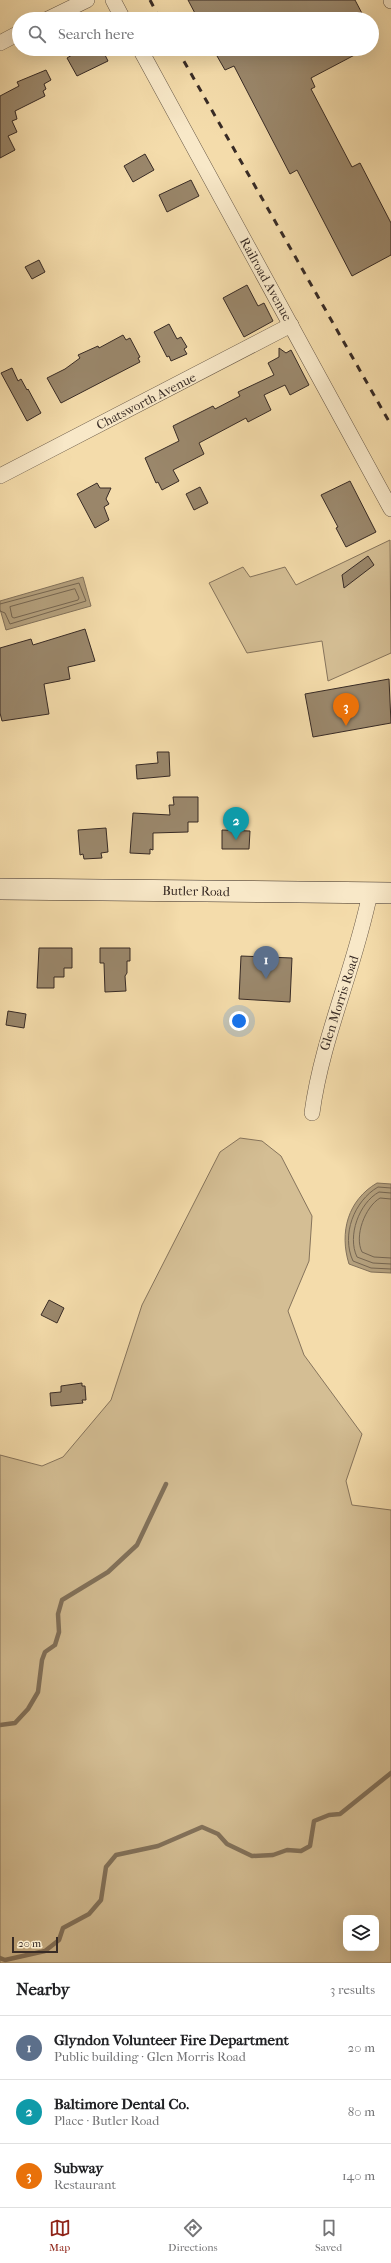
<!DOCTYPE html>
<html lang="en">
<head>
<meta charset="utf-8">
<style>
  :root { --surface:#fff; --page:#f6f6f6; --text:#202124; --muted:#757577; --line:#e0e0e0; --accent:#8f2418 }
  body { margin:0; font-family:"IM FELL French Canon",serif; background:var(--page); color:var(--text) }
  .controls { position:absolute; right:12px; bottom:12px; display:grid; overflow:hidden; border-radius:8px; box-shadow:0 4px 16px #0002 }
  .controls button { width:36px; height:36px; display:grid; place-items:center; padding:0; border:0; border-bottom:1px solid var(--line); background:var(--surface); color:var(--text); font:20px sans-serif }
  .scale { position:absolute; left:12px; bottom:10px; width:46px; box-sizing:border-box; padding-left:4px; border:2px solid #382b25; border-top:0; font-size:11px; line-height:14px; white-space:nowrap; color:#382b25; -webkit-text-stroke:3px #f8e8c8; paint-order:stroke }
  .you { position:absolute; left:239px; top:1021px; width:14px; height:14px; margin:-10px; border:3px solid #fff; border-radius:50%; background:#1a73e8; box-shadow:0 0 0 6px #1a73e833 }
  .badge { display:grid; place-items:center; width:26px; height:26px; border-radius:50%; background:var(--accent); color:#fff; font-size:13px; font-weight:700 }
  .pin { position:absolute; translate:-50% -33px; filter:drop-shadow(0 1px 2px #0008) }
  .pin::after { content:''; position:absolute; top:21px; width:14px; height:12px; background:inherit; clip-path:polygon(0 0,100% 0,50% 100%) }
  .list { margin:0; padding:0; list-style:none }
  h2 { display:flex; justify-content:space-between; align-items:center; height:52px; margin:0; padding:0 16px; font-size:17px }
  h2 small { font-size:13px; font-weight:400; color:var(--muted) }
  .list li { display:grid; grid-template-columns:26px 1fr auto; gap:12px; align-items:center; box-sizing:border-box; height:64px; padding:0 16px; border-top:1px solid var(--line) }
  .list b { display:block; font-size:15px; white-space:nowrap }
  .list p { margin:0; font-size:13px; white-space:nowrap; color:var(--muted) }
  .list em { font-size:13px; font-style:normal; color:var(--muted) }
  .icon { flex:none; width:22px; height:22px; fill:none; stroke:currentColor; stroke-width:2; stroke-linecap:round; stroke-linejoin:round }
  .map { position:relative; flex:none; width:391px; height:1963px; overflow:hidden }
  .search { position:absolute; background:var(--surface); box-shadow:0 4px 16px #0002; left:12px; right:12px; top:12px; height:44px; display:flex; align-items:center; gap:10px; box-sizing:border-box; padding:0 14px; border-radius:22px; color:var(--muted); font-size:15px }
  .sheet { height:244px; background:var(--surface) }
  nav { display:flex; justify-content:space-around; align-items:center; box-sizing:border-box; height:56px; border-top:1px solid var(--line); background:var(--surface); font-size:11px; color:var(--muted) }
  nav a { display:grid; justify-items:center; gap:2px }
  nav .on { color:var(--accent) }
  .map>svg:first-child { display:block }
</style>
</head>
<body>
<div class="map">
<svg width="391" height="1963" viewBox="0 0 391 1963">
  <rect width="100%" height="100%" fill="#f4dcab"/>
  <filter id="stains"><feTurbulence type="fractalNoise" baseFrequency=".005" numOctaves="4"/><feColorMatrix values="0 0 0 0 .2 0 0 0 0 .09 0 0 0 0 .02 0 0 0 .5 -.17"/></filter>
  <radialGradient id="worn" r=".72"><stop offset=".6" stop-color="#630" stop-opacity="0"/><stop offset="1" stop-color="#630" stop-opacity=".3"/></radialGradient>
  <g fill="#d4be94" stroke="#86745c" fill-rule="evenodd">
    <polygon points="390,540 391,653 328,681 322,641 247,653 209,583 243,567 250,577 285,567 296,585"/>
    <path d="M240,1138L262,1141L281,1156L312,1216L309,1261L288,1311L304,1355L362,1434L346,1481L352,1505L391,1510V1963H0V1455L42,1466L63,1457L111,1400L142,1305L220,1152ZM346,1918H376V1948H346Z"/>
  </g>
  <g fill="#b4a07d" stroke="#82715a">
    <polygon points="83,577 91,606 6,630 0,609 0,601"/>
    <path d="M377,1183L391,1184V1273L371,1272L349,1264C339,1232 348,1200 377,1183Z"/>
  </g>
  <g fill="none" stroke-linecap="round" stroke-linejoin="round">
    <g stroke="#766651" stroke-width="1">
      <polygon points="75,589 79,598 78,600 14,618 12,617 10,607"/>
      <polyline points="0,604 79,583 86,601 10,624 5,613 0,611"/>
      <path d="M391,1188L378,1187C354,1201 341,1235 353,1261L371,1268L391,1269"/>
      <path d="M391,1193L379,1192C359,1203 347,1236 357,1257L373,1263L391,1264"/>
      <path d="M391,1199L380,1198C365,1207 354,1236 362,1252L374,1257L391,1258"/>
    </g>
    <g stroke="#82715a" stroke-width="4.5">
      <polyline points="0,1725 15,1723 28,1709 38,1692 42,1660 45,1652 55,1645 59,1632 58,1614 62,1600 108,1572 137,1545 166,1484"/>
      <polyline points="0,1958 5,1960 45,1951 59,1940 63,1928 89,1914 101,1900 106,1867 116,1855 158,1846 202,1827 218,1834 227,1844 252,1856 273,1855 287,1850 301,1851 310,1846 314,1821 329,1815 340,1814 391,1773"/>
    </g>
  </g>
  <g fill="#9a876b" stroke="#382b25">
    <polygon points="188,0 355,0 365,19 198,19"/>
    <polygon points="82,49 87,49 90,55 102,49 108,61 77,76 67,58"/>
    <polygon points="213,49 366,49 311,78 315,87 311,89 352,167 360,163 391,223 391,255 352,276 297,170 290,174 234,66 225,70"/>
    <polygon points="46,70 51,80 44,84 46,89 43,91 45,96 15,111 17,119 12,121 17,132 8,136 15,150 0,158 0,96 19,86 17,82"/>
    <polygon points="145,154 154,170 133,182 124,166"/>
    <polygon points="191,180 199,196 167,212 159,195"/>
    <polygon points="39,260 45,272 32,279 25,267"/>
    <polygon points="247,285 258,306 264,303 273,321 244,337 223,298"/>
    <polygon points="169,324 177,339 181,337 187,347 184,349 187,354 171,361 169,356 167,357 154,332"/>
    <polygon points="123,335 126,340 130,338 140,357 138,358 140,362 61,403 47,378 65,369 80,358 78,355 98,346 99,348"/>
    <polygon points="279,348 286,353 291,350 309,385 290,395 285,385 264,395 271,410 248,422 246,418 199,443 204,454 173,470 179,481 162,490 158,482 156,483 145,458 179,441 173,426 213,406 215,409 240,396 238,392 274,375 268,363 279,357"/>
    <polygon points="12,368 18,381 21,379 27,390 28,389 41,413 27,421 1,373"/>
    <polygon points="350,481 376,532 346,547 336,528 338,527 321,495"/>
    <polygon points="97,483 100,488 111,488 106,499 109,504 104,507 109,520 95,528 77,494"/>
    <polygon points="200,487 208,503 194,510 186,494"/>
    <polygon points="368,556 374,565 344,588 342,575"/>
    <polygon points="85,629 95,661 68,667 70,679 44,684 49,714 2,721 0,713 0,648 31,639 33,645"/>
    <polygon points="389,679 391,723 313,737 305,694"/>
    <polygon points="157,752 169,752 170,776 137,779 136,765 158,763"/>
    <polygon points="173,797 198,797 198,822 188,822 188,832 153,833 153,850 150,849 150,854 130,853 133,813 170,815 169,805 174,805"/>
    <polygon points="106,828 108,852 101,853 102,858 84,859 83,854 80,855 78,830"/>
    <polygon points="222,830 250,831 249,849 222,849"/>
    <polygon points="39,948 72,948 72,968 64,968 64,977 54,977 54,988 37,988"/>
    <polygon points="100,948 130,948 130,961 127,961 127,973 125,976 126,991 105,992 104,963 100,963"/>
    <polygon points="241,956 292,958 290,1002 239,999"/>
    <polygon points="8,1011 26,1014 24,1028 6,1025"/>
    <polygon points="49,1300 64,1308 57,1323 41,1315"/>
    <polygon points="82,1383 82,1386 85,1386 86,1400 82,1400 83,1403 51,1406 50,1393 61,1392 61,1386"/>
  </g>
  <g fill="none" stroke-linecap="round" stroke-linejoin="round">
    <defs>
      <g id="minor">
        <polyline points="113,0 123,19"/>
        <polyline points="391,0 391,1"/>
        <polyline points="48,19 87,0"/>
        <polyline points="0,43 19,33"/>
        <polyline points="140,49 391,509"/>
        <polyline points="0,476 291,325"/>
        <path d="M312,1113C322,1038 355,968 370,893"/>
      </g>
      <polyline id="secondary" points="0,889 391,893"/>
    </defs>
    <use href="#minor" stroke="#675746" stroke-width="16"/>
    <use href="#secondary" stroke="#382b25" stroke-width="22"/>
    <use href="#minor" stroke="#f8e8c8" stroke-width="15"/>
    <use href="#secondary" stroke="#f8e8c8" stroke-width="21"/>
    <g stroke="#382b25" stroke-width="3" stroke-dasharray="7 7" stroke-linecap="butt">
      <polyline points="150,0 160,19"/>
      <polyline points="177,49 391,425"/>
    </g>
  </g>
  <g text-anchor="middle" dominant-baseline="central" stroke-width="3" stroke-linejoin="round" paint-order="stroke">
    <g font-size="13" fill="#382b25" stroke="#f8e8c8">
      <text transform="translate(266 279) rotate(61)">Railroad Avenue</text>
      <text transform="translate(146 401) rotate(-27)">Chatsworth Avenue</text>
      <text transform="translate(196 891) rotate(1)">Butler Road</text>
      <text transform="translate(339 1003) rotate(-72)">Glen Morris Road</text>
    </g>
  </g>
  <rect width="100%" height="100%" filter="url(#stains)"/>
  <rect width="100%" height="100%" fill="url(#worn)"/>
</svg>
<div class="controls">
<button><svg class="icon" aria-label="layers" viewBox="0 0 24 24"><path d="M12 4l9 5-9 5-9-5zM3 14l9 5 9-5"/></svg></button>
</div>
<div class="scale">20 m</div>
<div class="you"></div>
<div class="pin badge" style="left:266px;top:979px;background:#5c6f8a">1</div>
<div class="pin badge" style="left:236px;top:840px;background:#0f9aa8">2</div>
<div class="pin badge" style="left:346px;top:726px;background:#e8710a">3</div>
<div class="search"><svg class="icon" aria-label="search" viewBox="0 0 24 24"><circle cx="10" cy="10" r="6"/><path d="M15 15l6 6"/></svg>Search here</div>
</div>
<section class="sheet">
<h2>Nearby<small>3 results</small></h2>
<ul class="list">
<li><span class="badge" style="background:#5c6f8a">1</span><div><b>Glyndon Volunteer Fire Department</b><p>Public building · Glen Morris Road</p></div><em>20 m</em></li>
<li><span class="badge" style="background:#0f9aa8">2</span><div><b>Baltimore Dental Co.</b><p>Place · Butler Road</p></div><em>80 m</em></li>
<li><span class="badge" style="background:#e8710a">3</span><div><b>Subway</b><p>Restaurant</p></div><em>140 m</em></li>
</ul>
</section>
<nav>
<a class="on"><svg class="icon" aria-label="map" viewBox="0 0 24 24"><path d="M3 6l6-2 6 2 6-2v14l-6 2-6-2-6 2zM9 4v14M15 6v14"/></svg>Map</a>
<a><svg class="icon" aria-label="directions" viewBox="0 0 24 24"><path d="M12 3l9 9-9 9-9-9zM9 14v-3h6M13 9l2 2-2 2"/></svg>Directions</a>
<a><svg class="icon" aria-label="saved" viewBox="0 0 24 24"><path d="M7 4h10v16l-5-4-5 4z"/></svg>Saved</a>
</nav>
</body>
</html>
